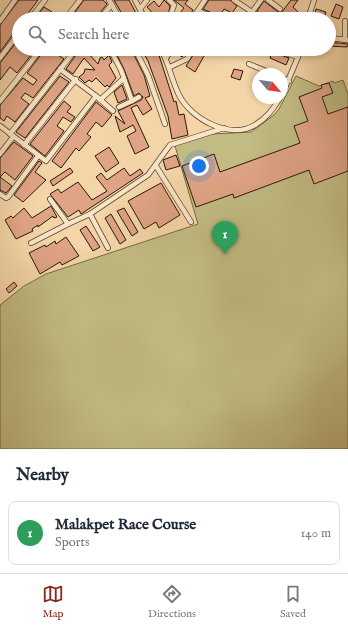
<!DOCTYPE html>
<html lang="en">
<head>
<meta charset="utf-8">
<style>
  :root { --surface:#fff; --page:#f2f2f3; --text:#1f2937; --muted:#747a83; --line:#e0e1e3; --accent:#8f2418 }
  body { margin:0; font-family:"IM FELL English",serif; background:var(--page); color:var(--text) }
  .compass { position:absolute; left:252px; top:68px; width:36px; height:36px; border-radius:50%; background:var(--surface); box-shadow:0 2px 6px #0003; rotate:119deg }
  .you { position:absolute; left:199px; top:166px; width:14px; height:14px; margin:-10px; border:3px solid #fff; border-radius:50%; background:#1a73e8; box-shadow:0 0 0 6px #1a73e833 }
  .badge { display:grid; place-items:center; width:26px; height:26px; border-radius:50%; background:var(--accent); color:#fff; font-size:13px; font-weight:700 }
  .pin { position:absolute; translate:-50% -33px; filter:drop-shadow(0 1px 2px #0008) }
  .pin::after { content:''; position:absolute; top:21px; width:14px; height:12px; background:inherit; clip-path:polygon(0 0,100% 0,50% 100%) }
  .list { margin:0; padding:0; list-style:none }
  h2 { display:flex; justify-content:space-between; align-items:center; height:52px; margin:0; padding:0 16px; font-size:17px }
  h2 small { font-size:13px; font-weight:400; color:var(--muted) }
  .list li { display:grid; grid-template-columns:26px 1fr auto; gap:12px; align-items:center; box-sizing:border-box; height:64px; margin:0 8px 8px; padding:0 8px; border:1px solid var(--line); border-radius:8px }
  .list b { display:block; font-size:15px; white-space:nowrap }
  .list p { margin:0; font-size:13px; white-space:nowrap; color:var(--muted) }
  .list em { font-size:13px; font-style:normal; color:var(--muted) }
  .icon { flex:none; width:22px; height:22px; fill:none; stroke:currentColor; stroke-width:2; stroke-linecap:round; stroke-linejoin:round }
  .map { position:relative; flex:none; width:348px; height:449px; overflow:hidden }
  .search { position:absolute; background:var(--surface); box-shadow:0 2px 6px #0003; left:12px; right:12px; top:12px; height:44px; display:flex; align-items:center; gap:10px; box-sizing:border-box; padding:0 14px; border-radius:22px; color:var(--muted); font-size:15px }
  .sheet { height:124px; background:var(--surface) }
  nav { display:flex; justify-content:space-around; align-items:center; box-sizing:border-box; height:56px; border-top:1px solid var(--line); background:var(--surface); font-size:11px; color:var(--muted) }
  nav a { display:grid; justify-items:center; gap:2px }
  nav .on { color:var(--accent) }
  .map>svg:first-child { display:block }
</style>
</head>
<body>
<div class="map">
<svg width="348" height="449" viewBox="0 0 348 449">
  <rect width="100%" height="100%" fill="#f4d5a8"/>
  <filter id="stains"><feTurbulence type="fractalNoise" baseFrequency=".005" numOctaves="4"/><feColorMatrix values="0 0 0 0 .2 0 0 0 0 .09 0 0 0 0 .02 0 0 0 .5 -.17"/></filter>
  <radialGradient id="worn" r=".72"><stop offset=".6" stop-color="#630" stop-opacity="0"/><stop offset="1" stop-color="#630" stop-opacity=".3"/></radialGradient>
  <polygon fill="#c2bb83" stroke="#766a45" points="296,76 319,86 333,81 334,83 343,80 348,94 348,449 0,449 0,305 24,286 46,274 198,224 175,146 187,140 212,134 251,132 274,115 279,109"/>
  <g fill="#dfa485" stroke="#2b1807">
    <polygon points="19,0 38,0 24,19 19,19 19,26 0,52 0,25"/>
    <polygon points="84,0 103,0 107,4 95,19 70,19"/>
    <polygon points="114,0 129,0 137,15 131,19 125,19"/>
    <polygon points="164,0 170,6 168,16 165,19 158,19 147,7 154,1 159,7"/>
    <polygon points="174,0 188,0 185,4 193,10 188,19 175,19 184,8"/>
    <polygon points="209,0 230,0 237,6 232,13 224,9 219,17 216,15 203,9"/>
    <polygon points="291,0 298,0 293,7 302,16 300,19 274,19 269,15 266,19 257,11 264,1 278,12 281,13"/>
    <polygon points="336,4 343,7 339,19 331,16"/>
    <polygon points="44,7 52,12 47,19 35,19"/>
    <polygon points="316,9 326,12 324,18 315,14"/>
    <polygon points="19,39 19,49 36,49 17,73 10,67 0,80 0,63"/>
    <polygon points="329,42 348,44 347,47 329,46"/>
    <polygon points="45,49 58,49 55,53 64,59 33,98 25,93 21,98 29,104 15,122 7,116 4,121 0,118 0,105 23,78 33,85 37,80 27,73"/>
    <polygon points="80,49 91,49 88,53 98,64 100,58 102,57 104,60 109,55 112,62 109,65 116,78 109,87 107,85 105,87 96,78 92,82 89,80 85,83 79,77 84,73 85,69 95,70 84,58 73,74 66,69"/>
    <polygon points="114,49 131,49 144,75 150,96 145,98 152,109 143,115 137,105 131,108 149,147 135,154 127,136 136,131 133,125 120,132 115,116 125,124 118,111 141,100 143,97 139,93 134,96 124,69"/>
    <polygon points="141,49 157,49 174,102 176,101 179,115 184,114 188,135 172,139 168,116 148,61"/>
    <polygon points="177,49 189,49 182,57 175,52"/>
    <polygon points="197,49 208,49 195,72 186,66"/>
    <polygon points="272,52 289,58 286,65 270,58"/>
    <polygon points="234,69 243,71 240,80 231,77"/>
    <polygon points="60,76 69,82 25,138 16,132"/>
    <polygon points="329,83 333,93 322,97 328,114 348,107 348,171 314,184 309,170 234,198 233,194 196,207 182,166 214,154 220,172 300,143 294,126 308,121 299,97 322,88 321,85"/>
    <polygon points="122,85 127,99 118,103 114,92"/>
    <polygon points="64,101 71,107 67,112 75,117 71,122 63,117 57,126 64,131 45,156 30,144"/>
    <polygon points="96,102 112,115 102,127 96,122 87,134 91,137 79,151 76,148 61,168 52,161"/>
    <polygon points="14,142 33,156 15,180 5,172 0,177 12,186 6,193 0,190 0,158"/>
    <polygon points="109,147 119,163 106,172 95,156"/>
    <polygon points="176,155 180,166 166,170 163,160"/>
    <polygon points="39,161 42,163 35,172 46,180 23,202 14,195"/>
    <polygon points="70,168 73,172 53,186 50,181"/>
    <polygon points="124,168 130,176 140,169 143,173 81,214 79,210 68,217 50,194 58,189 61,193 78,182 92,200 107,191 96,177 101,173 107,180"/>
    <polygon points="161,183 180,215 159,228 156,222 144,229 128,201"/>
    <polygon points="51,206 57,217 54,218 53,216 38,227 38,225 32,229 33,231 16,239 5,220 11,216 13,218 24,208 32,218"/>
    <polygon points="124,208 138,232 132,236 117,211"/>
    <polygon points="111,214 126,240 120,244 105,218"/>
    <polygon points="86,226 100,247 93,251 80,230"/>
    <polygon points="66,237 79,256 62,265 60,262 40,274 29,253 45,245 46,247 55,241 56,244"/>
    <polygon points="14,282 17,286 9,293 6,289"/>
  </g>
  <g fill="none" stroke-linecap="round" stroke-linejoin="round">
    <defs>
      <g id="minor">
        <polyline points="109,0 120,19"/>
        <polyline points="135,0 145,19"/>
        <polyline points="169,0 174,5 171,14"/>
        <polyline points="234,0 252,12"/>
        <polyline points="261,0 252,12 262,19"/>
        <polyline points="268,0 280,9"/>
        <polyline points="140,9 147,0"/>
        <polyline points="198,11 215,18"/>
        <polyline points="30,19 45,0"/>
        <polyline points="65,19 80,0"/>
        <polyline points="100,19 112,4"/>
        <polyline points="137,19 143,15"/>
        <polyline points="192,19 205,0"/>
        <polyline points="308,19 314,0"/>
        <polyline points="0,21 15,0"/>
        <polyline points="329,38 347,40"/>
        <polyline points="345,40 345,21"/>
        <polyline points="110,49 121,70 132,101 119,107"/>
        <polyline points="135,49 148,75 165,124"/>
        <path d="M161,49C169,64 172,81 179,95C191,119 230,140 255,125C267,118 273,109 280,98"/>
        <polyline points="274,49 298,57"/>
        <polyline points="0,58 19,33"/>
        <polyline points="166,58 172,49"/>
        <polyline points="249,64 273,74"/>
        <polyline points="170,67 187,59 193,49"/>
        <polyline points="60,69 96,96 113,111"/>
        <polyline points="282,78 289,81"/>
        <polyline points="282,95 298,57 300,49"/>
        <polyline points="100,100 124,78"/>
        <polyline points="0,101 41,49"/>
        <polyline points="132,101 139,97"/>
        <polyline points="0,126 46,161 96,96"/>
        <polyline points="10,134 76,49"/>
        <polyline points="24,145 76,79"/>
        <polyline points="0,154 13,137"/>
        <polyline points="156,166 191,222"/>
        <polyline points="0,194 6,198 8,197 38,156"/>
        <polyline points="50,199 68,224 90,214"/>
        <polyline points="31,243 68,224"/>
        <polyline points="108,248 90,214 148,175 170,145 224,128"/>
      </g>
    </defs>
    <use href="#minor" stroke="#5d472f" stroke-width="6"/>
    <use href="#minor" stroke="#f8e4c6" stroke-width="4.5"/>
  </g>
  <rect width="100%" height="100%" filter="url(#stains)"/>
  <rect width="100%" height="100%" fill="url(#worn)"/>
</svg>
<svg class="compass" viewBox="-18 -18 36 36"><path d="M0-13l5 13h-10z" fill="#e53935"/><path d="M0 13l5-13h-10z" fill="#747a83"/></svg>
<div class="you"></div>
<div class="pin badge" style="left:225px;top:254px;background:#2e9e5b">1</div>
<div class="search"><svg class="icon" aria-label="search" viewBox="0 0 24 24"><circle cx="10" cy="10" r="6"/><path d="M15 15l6 6"/></svg>Search here</div>
</div>
<section class="sheet">
<h2>Nearby<small></small></h2>
<ul class="list">
<li><span class="badge" style="background:#2e9e5b">1</span><div><b>Malakpet Race Course</b><p>Sports</p></div><em>140 m</em></li>
</ul>
</section>
<nav>
<a class="on"><svg class="icon" aria-label="map" viewBox="0 0 24 24"><path d="M3 6l6-2 6 2 6-2v14l-6 2-6-2-6 2zM9 4v14M15 6v14"/></svg>Map</a>
<a><svg class="icon" aria-label="directions" viewBox="0 0 24 24"><path d="M12 3l9 9-9 9-9-9zM9 14v-3h6M13 9l2 2-2 2"/></svg>Directions</a>
<a><svg class="icon" aria-label="saved" viewBox="0 0 24 24"><path d="M7 4h10v16l-5-4-5 4z"/></svg>Saved</a>
</nav>
</body>
</html>
